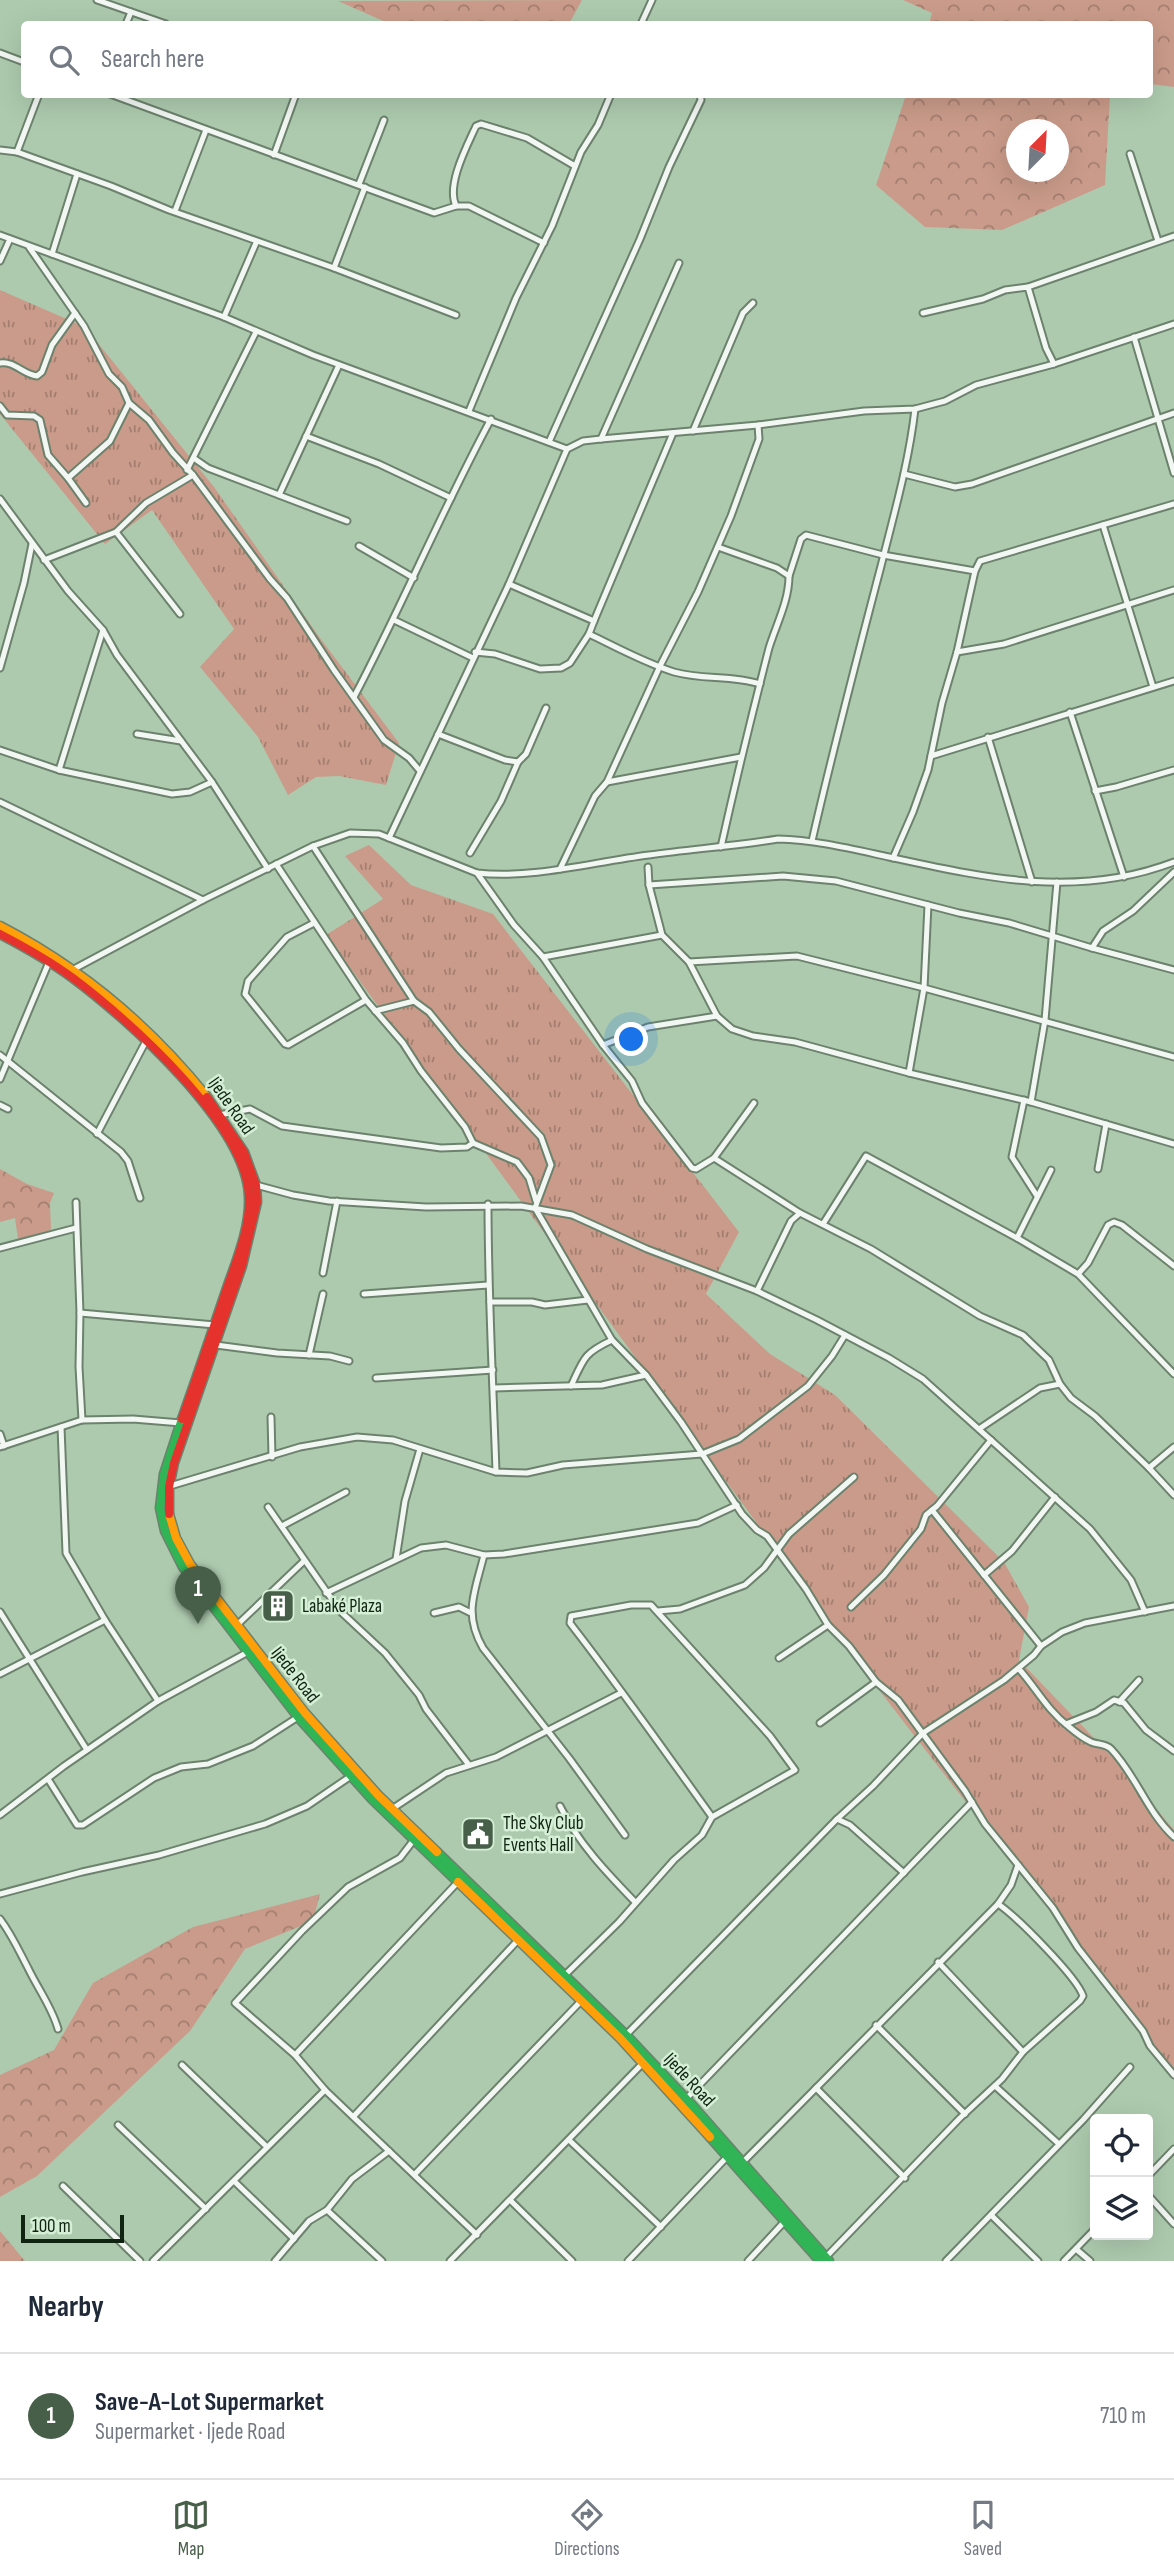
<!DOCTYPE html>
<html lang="en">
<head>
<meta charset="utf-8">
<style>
  :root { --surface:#fff; --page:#f6f6f7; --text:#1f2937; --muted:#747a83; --line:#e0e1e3; --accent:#475e48 }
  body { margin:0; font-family:"Sofia Sans Condensed",sans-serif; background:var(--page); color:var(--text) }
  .controls { position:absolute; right:21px; bottom:21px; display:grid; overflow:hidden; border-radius:7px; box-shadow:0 7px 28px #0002 }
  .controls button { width:63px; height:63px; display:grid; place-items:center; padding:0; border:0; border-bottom:2px solid var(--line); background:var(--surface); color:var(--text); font:35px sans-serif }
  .compass { position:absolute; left:1006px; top:119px; width:63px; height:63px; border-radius:50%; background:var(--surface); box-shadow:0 7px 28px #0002; rotate:24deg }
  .scale { position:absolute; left:21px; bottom:18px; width:103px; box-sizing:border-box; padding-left:7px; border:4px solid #102411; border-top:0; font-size:19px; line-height:24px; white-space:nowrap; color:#102411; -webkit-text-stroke:5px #d4efd5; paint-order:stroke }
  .you { position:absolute; left:632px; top:1040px; width:24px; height:24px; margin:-18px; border:5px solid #fff; border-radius:50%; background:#1a73e8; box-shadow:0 0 0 10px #1a73e833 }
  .badge { display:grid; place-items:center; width:46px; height:46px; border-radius:50%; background:var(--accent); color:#fff; font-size:23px; font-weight:700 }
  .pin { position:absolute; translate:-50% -58px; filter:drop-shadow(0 2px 4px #0008) }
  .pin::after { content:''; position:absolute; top:37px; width:24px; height:21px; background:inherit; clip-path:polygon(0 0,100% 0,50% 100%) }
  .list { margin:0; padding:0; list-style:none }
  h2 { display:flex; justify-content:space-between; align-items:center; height:91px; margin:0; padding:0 28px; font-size:30px }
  h2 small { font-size:23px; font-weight:400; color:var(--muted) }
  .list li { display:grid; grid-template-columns:46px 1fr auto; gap:21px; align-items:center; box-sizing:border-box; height:126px; padding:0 28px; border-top:2px solid var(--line) }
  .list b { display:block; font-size:26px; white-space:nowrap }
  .list p { margin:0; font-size:23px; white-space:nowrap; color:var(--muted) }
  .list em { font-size:23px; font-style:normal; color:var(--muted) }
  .icon { flex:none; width:38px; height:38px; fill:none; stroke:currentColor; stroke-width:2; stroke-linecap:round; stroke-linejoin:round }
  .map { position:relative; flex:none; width:1174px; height:2261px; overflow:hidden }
  .search { position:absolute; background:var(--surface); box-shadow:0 7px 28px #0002; left:21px; right:21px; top:21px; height:77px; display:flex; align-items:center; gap:18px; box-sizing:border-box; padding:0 24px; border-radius:7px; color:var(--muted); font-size:26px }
  .sheet { height:217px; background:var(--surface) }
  nav { display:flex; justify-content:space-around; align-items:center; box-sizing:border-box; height:98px; border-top:2px solid var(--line); background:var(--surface); font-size:19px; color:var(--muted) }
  nav a { display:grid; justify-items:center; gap:4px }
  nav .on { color:var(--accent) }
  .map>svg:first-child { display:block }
</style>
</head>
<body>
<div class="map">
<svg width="1174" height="2261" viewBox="0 0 1174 2261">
  <defs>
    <pattern id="grass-tufts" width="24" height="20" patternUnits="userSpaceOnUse" patternTransform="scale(1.75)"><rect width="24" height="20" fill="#ca9b8a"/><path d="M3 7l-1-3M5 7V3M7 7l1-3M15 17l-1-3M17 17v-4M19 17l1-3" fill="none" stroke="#a37e6f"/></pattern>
    <pattern id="forest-crowns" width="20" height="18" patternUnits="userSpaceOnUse" patternTransform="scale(1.75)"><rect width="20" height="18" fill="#ca9b8a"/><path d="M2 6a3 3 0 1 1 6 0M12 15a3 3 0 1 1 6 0" fill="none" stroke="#a37e6f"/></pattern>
  </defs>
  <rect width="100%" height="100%" fill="#adcaae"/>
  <g fill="url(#grass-tufts)">
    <polygon points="0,290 85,327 214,487 320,638 399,743 386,785 339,776 316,777 288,795 258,737 200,667 234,629 152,510 105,544 0,414"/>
    <polygon points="369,845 411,885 493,914 739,1232 706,1294 770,1354 835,1395 1004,1562 1029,1607 1019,1660 1117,1762 1174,1830 1174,2071 879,1690 326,935 383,899 345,856"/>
  </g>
  <g fill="url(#forest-crowns)" fill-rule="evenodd">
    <polygon points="582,0 569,24 390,24 338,1"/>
    <polygon points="903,0 1174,0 1174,87 1150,84 1150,24 929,24 932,13"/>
    <path d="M906,95H1110L1105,185L1002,230L925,227L876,185ZM1016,130H1058V172H1016Z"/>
    <polygon points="0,1169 27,1184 54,1193 50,1203 51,1230 18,1239 15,1218 0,1222"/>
    <polygon points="320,1894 313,1921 245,1949 190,2031 37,2176 0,2197 0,2075 54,2050 93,1983 193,1927"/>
    <polygon points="0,2231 25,2261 0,2261"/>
  </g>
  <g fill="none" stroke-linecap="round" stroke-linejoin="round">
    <defs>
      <g id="street">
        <polyline points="97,0 166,24"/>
        <polyline points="126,24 131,12"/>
        <polyline points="641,24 652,0"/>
        <polyline points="0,53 24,62"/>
        <polyline points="110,94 434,213 456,206 469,206 544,243"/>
        <polyline points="0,150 17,152 111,186 169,210 334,268 456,315"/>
        <polyline points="17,152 39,94"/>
        <polyline points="1130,154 1158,241"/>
        <polyline points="274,155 296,94"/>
        <polyline points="359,184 384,120"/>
        <path d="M456,206C446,185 467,146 476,126L481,124L527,138L575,166"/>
        <polyline points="175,211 206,130"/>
        <polyline points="0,235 224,317 313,355 567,449 583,441 601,439 758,425 864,411 915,409 945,401 976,385 1054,364 1174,324"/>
        <polyline points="29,247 84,326 109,374 122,387 129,403 149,420 173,453 193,475 270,579 287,598 334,670 384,740 409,758 420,771"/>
        <polyline points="52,254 77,174"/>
        <polyline points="0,261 10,239"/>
        <polyline points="334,268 365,187"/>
        <polyline points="1028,287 1174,236"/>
        <polyline points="923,313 983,299 1005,290 1028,287 1046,348 1054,364"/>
        <polyline points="224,317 256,243"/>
        <polyline points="1134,337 1174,473"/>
        <path d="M0,363C15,361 22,374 37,376L42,372L52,345L75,313"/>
        <polyline points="0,406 7,415 34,416 40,420 48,455 68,478 86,503"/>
        <polyline points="469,411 516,298 552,226 581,152 598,125 611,94"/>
        <polyline points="693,431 743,313 753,303"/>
        <polyline points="306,436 379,464 451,498"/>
        <polyline points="601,439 679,263"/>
        <polyline points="549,442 640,239 669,167 701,100 700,94"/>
        <polyline points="195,459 208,468 347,521"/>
        <polyline points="187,470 256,332"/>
        <polyline points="904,474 955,487 972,484 1174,413"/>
        <polyline points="68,478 110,441 129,403"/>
        <polyline points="279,495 339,365"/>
        <polyline points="0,499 68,591 103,630 117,655 212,782 268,869"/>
        <polyline points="1103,525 1153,687"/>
        <polyline points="116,532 180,614"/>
        <polyline points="359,546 414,578"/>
        <path d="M718,547L777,568L789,576C789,601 776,625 769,648C752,714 736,780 721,847"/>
        <polyline points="44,560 116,532 146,503 193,475"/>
        <polyline points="789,576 801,539 806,535 883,555 975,571"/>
        <path d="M509,584L594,621L589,634C616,647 645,663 674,672C702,680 732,675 760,684"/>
        <polyline points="394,620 473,658"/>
        <polyline points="594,621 673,433"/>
        <polyline points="475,652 495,654 540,669 561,668 570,663 589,634"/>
        <polyline points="957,652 1004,644 1174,590"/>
        <polyline points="0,668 24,583 32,544"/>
        <path d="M354,697C402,606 442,510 491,419"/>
        <polyline points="1070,712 1124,877"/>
        <polyline points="137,734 181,741"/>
        <polyline points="438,734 505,760 518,762 526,754 546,708"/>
        <polyline points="988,737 1032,882"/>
        <polyline points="0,750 59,770 172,794 190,792 212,782"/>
        <polyline points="931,756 1174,681"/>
        <polyline points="59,770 103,630"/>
        <polyline points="607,782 741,757"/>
        <polyline points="1095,791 1116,787 1174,770"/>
        <polyline points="0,802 203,900"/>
        <polyline points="389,838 509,584 567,449"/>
        <path d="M812,841C833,749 857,658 881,566C894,514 909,462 915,409"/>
        <polyline points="313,846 414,1001 429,1012 459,1049 541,1137 551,1165 535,1208 612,1340 646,1375 681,1422 742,1514 757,1530 767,1536 806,1589 828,1625 849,1646 876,1682 898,1700 965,1791 985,1824 1053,1908 1078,1948 1143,2031 1150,2046 1174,2075"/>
        <polyline points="470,853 501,801 518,762"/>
        <polyline points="893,858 913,812 928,770 942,703 957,652 975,571 980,561 1174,504"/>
        <polyline points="276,864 366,1000 403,1043 421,1071 465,1127 473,1143 517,1162 529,1178 536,1201"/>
        <polyline points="648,867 649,885 662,935 689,962 717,1016 732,1029 753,1036 795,1042 909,1073 1031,1102 1174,1144"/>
        <polyline points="560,869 595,796 607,782 660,666 698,592 731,516 759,439 758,425"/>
        <polyline points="477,873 514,925 543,957 603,1045 632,1081 642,1103 692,1168 696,1169 714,1158 754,1103"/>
        <polyline points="649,885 783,876 836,881 959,913 1009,923 1092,948 1174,970"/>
        <polyline points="314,923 287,937 248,981 245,994 285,1044 288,1045 366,1000"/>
        <polyline points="1092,948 1103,931 1133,911 1174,872"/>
        <polyline points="543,957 662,935"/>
        <polyline points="689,962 797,956 924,988 1174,1057"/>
        <path d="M74,969L203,900L313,846L350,833L379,834L477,873C535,879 592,862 649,855C692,849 735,846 778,839C816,840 852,849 889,857C986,878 1077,899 1174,862"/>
        <polyline points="375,1011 414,1001"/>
        <polyline points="603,1045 648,1027 717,1016"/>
        <polyline points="0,1055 121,1152 128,1161 140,1198"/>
        <polyline points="909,1073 924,988 928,905"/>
        <polyline points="0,1079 49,962"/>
        <polyline points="1024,1100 1012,1157 1037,1196"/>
        <polyline points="1031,1102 1045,1020 1057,882"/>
        <polyline points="0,1105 8,1109"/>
        <polyline points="219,1115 250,1109 282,1126 441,1148 467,1147 473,1143"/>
        <polyline points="97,1134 146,1041"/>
        <polyline points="714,1158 800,1213"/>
        <polyline points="1098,1169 1106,1124"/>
        <polyline points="256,1185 293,1195 329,1201 426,1207 521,1206 572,1215 647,1249 757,1291 817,1320 889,1358 923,1379 953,1406 1090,1529 1131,1580 1145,1612"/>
        <polyline points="76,1202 80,1313 79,1367 82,1420 133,1419 181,1423"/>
        <path d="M488,1204C488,1294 493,1383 496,1472"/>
        <polyline points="823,1224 866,1156 1017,1238 1078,1274 1174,1374"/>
        <polyline points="1017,1238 1051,1170"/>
        <polyline points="0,1248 76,1228"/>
        <polyline points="323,1273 337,1201"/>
        <polyline points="1078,1274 1088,1263 1108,1225 1114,1222 1122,1225 1174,1266"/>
        <polyline points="757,1291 791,1221 800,1213 871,1249 980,1316 1023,1335 1049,1360 1060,1384 1071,1398 1095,1416 1149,1468"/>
        <polyline points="364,1294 488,1285"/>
        <polyline points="490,1302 532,1302 545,1305 588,1300"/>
        <polyline points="80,1313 215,1325"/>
        <polyline points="216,1345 277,1353 330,1356 349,1361"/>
        <polyline points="309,1355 323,1294"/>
        <polyline points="376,1378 493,1370"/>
        <path d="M571,1386C584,1358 584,1353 612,1340"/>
        <polyline points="494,1388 602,1385 646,1375"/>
        <polyline points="271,1417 272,1457"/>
        <polyline points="61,1427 66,1553 105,1620 158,1701"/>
        <polyline points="979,1429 1040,1388 1060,1384"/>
        <polyline points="0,1434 4,1446"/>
        <polyline points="0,1447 82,1420"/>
        <polyline points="1174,1447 1149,1468 1174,1495"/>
        <polyline points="170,1486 300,1447 357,1437 393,1440 496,1472 527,1473 563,1465 702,1454 739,1439 808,1386 832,1356 845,1335"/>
        <polyline points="268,1507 340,1611 385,1653 419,1695 426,1709 469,1765"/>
        <polyline points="932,1510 1041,1646"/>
        <polyline points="282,1526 346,1492"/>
        <path d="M484,1555C475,1592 463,1613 483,1648L569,1758L625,1835"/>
        <polyline points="396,1559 405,1501 420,1449"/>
        <polyline points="984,1575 1012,1551 1055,1497"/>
        <polyline points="326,1593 421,1548 446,1545 484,1555 504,1554 698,1523 737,1505"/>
        <polyline points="851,1607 884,1575 921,1529 926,1515 937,1506 991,1440"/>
        <polyline points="658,1611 680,1609 745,1585 764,1568 789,1534 854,1477"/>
        <polyline points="0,1612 87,1750"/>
        <polyline points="434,1613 459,1607 471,1613"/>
        <polyline points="236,1626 304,1561"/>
        <polyline points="779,1658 828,1625"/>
        <path d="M1019,1669C1036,1688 1048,1711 1068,1726C1075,1732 1083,1738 1091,1742C1098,1745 1105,1743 1111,1749C1136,1775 1147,1812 1174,1837"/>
        <polyline points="0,1674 105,1620"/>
        <polyline points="1119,1702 1139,1680"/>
        <polyline points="820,1723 876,1682"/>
        <polyline points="1066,1724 1096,1712 1114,1700 1124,1703 1146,1730 1174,1751"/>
        <polyline points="48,1779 77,1825 83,1825 154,1778 181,1767 208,1764 253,1746 298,1717"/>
        <path d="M560,1806C578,1843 607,1873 635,1902"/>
        <polyline points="392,1809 446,1773 496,1757 621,1693"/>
        <polyline points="0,1815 64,1766 158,1701 248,1652"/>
        <polyline points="837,1819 850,1825 904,1873"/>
        <polyline points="413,1841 400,1858 348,1887 302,1931 235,2003 295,2055 325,2090 477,2235"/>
        <polyline points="0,1894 82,1872 159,1855 265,1824 307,1806 351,1776"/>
        <path d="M0,1919C12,1935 19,1951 28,1968C38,1989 52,2007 58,2029"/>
        <polyline points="938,1962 1023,2052"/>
        <path d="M566,1974L619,1922L674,1860L702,1835L712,1817L795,1770L770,1736L651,1605H631L571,1616L570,1623L573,1627C621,1689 666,1753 712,1817"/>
        <polyline points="876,2025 965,2114"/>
        <polyline points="626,2035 837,1819 873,1786 923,1733 1004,1680 1034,1655 1041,1646 1062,1632 1085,1623 1174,1606"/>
        <polyline points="295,2055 457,1883"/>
        <polyline points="182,2065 267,2147"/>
        <polyline points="995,2086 1059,2144"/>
        <polyline points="816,2088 905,2178"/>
        <polyline points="686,2099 972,1802"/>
        <polyline points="354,2116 519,1939"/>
        <polyline points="118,2125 206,2209"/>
        <polyline points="569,2140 661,2227"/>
        <polyline points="742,2163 998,1904 1011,1885 1018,1865"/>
        <polyline points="415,2174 582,2000"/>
        <polyline points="1148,2176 1174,2149"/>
        <polyline points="234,2181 294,2239"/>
        <polyline points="63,2186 140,2261"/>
        <polyline points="1148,2195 1174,2224"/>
        <polyline points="511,2201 572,2261"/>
        <polyline points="327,2210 382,2261"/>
        <polyline points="991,2215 1038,2261"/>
        <polyline points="1076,2249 1090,2261"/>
        <path d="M826,2257L960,2118L1002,2079L1023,2052L1080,2001L1083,1996C1077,1977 1016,1916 998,1904"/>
        <polyline points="153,2261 325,2090"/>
        <polyline points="275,2261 309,2221 327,2210 352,2179 389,2151"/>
        <polyline points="450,2261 643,2063"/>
        <polyline points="628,2261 727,2157"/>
        <polyline points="748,2261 785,2221"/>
        <polyline points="946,2261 1083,2120 1130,2067"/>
        <polyline points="1064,2261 1095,2229"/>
      </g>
      <g id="fast">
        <polyline points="182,1419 164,1474 160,1508 165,1531 183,1567 298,1717 372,1799 458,1882"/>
        <polyline points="437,1852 626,2035 691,2104 829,2261"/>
        <polyline points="710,2137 820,2261"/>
      </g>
      <g id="slow">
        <path d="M0,926C81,968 150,1026 207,1097"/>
        <polyline points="169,1514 176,1538 190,1564 305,1713 378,1795 437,1852"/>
        <polyline points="458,1882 620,2038 710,2137"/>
      </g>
      <g id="jam">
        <path d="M0,934C25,947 50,961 73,978C128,1019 246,1124 249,1196C251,1228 235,1264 225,1294C211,1335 197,1377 182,1419"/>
        <polyline points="169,1514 169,1487 174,1463 242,1266 257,1202 256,1185 244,1152 207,1097"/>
      </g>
    </defs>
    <use href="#street" stroke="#6c826d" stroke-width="9"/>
    <use href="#fast" stroke="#6c826d" stroke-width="11"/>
    <use href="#slow" stroke="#6c826d" stroke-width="11"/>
    <use href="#jam" stroke="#6c826d" stroke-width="11"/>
    <use href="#street" stroke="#f3f7f3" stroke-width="5"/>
    <use href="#fast" stroke="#30b455" stroke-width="8"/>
    <use href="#slow" stroke="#ff9f0a" stroke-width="8"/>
    <use href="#jam" stroke="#e5322d" stroke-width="8"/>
  </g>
  <defs>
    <symbol id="building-square" viewBox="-11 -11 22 22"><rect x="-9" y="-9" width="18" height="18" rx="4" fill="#475e48" stroke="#d4efd5"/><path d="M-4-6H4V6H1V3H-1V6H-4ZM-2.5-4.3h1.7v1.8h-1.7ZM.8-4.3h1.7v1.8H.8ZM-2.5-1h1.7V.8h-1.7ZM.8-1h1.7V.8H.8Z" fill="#fff"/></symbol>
    <symbol id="civic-square" viewBox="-11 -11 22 22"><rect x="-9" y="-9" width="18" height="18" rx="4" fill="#475e48" stroke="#d4efd5"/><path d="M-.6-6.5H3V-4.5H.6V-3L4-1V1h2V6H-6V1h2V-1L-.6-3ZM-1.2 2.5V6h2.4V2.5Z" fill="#fff"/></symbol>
  </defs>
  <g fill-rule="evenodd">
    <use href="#building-square" x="259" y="1587" width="38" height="38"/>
    <use href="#civic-square" x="459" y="1815" width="38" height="38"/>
  </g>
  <g text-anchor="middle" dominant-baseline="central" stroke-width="5" stroke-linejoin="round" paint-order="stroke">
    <g font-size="19" fill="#102411" stroke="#d4efd5">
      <text transform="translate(231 1106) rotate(55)">Ijede Road</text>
      <text transform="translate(295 1675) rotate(52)">Ijede Road</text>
      <text transform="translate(689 2080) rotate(47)">Ijede Road</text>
    </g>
    <g font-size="19" fill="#102411" stroke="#d4efd5" text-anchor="start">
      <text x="302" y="1606">Labaké Plaza</text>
      <text x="503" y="1823">The Sky Club<tspan x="503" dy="22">Events Hall</tspan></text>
    </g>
  </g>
</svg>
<div class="controls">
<button><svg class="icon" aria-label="locate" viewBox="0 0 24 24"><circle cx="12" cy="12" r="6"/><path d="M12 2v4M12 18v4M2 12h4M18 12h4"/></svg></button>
<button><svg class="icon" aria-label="layers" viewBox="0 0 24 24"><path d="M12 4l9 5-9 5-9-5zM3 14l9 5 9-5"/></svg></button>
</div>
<svg class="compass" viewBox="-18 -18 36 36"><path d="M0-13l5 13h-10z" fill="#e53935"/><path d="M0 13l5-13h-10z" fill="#747a83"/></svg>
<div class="scale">100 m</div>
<div class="you"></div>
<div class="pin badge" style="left:198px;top:1624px">1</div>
<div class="search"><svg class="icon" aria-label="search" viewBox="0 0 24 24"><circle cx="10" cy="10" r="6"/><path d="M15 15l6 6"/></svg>Search here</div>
</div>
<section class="sheet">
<h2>Nearby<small></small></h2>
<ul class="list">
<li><span class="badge">1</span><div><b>Save-A-Lot Supermarket</b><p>Supermarket · Ijede Road</p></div><em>710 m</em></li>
</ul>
</section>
<nav>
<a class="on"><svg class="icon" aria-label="map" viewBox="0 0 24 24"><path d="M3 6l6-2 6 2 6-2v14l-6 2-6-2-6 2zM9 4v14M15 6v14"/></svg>Map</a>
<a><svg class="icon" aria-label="directions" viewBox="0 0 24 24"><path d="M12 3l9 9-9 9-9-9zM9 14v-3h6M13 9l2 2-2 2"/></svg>Directions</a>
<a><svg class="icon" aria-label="saved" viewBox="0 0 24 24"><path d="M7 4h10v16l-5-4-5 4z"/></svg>Saved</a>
</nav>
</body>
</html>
